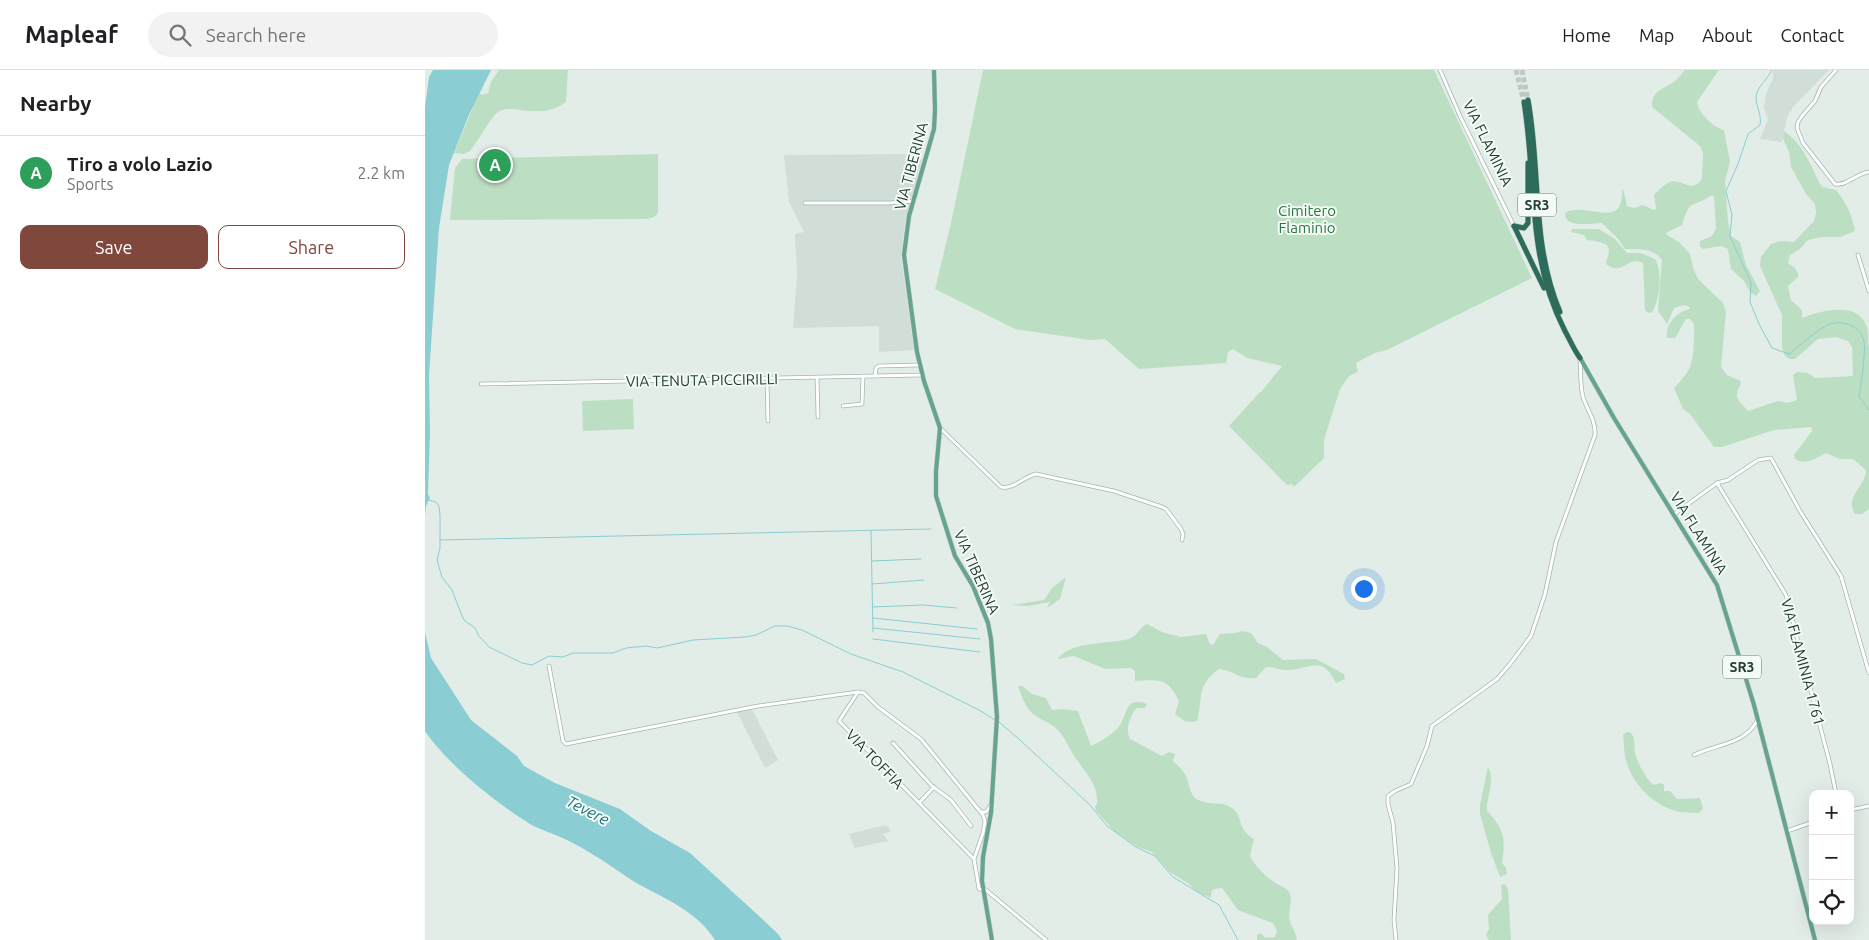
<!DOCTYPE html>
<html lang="en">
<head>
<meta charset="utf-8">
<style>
  :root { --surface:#fff; --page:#f2f2f2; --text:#202124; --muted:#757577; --line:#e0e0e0; --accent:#80473c }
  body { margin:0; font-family:Ubuntu,sans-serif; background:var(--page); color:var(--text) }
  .controls { position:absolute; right:15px; bottom:15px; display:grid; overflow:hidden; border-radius:10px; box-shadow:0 5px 20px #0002 }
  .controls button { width:45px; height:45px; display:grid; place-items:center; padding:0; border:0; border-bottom:1px solid var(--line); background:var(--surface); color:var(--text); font:25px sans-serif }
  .you { position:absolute; left:938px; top:518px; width:18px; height:18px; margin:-12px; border:4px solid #fff; border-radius:50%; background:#1a73e8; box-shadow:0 0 0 8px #1a73e833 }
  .badge { display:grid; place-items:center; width:32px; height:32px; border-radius:50%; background:var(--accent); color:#fff; font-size:16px; font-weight:700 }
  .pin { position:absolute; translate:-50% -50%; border:2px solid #fff; box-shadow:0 1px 5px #0006 }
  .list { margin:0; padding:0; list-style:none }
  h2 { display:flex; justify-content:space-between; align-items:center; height:65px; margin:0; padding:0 20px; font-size:21px }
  h2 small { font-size:16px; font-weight:400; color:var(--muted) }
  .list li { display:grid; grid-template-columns:32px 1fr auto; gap:15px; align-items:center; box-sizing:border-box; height:75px; padding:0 20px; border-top:1px solid var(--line) }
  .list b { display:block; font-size:19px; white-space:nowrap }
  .list p { margin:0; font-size:16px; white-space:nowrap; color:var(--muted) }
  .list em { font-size:16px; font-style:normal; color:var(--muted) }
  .actions { display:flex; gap:10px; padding:15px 20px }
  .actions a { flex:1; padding:11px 0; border:1px solid var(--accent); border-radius:10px; text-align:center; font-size:18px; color:var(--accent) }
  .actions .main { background:var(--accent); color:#fff }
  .icon { flex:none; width:28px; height:28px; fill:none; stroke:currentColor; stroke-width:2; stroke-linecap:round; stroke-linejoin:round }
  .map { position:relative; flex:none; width:1444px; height:870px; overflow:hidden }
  header { display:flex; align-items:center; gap:30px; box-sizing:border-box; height:70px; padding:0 25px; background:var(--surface); border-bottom:1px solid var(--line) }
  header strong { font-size:24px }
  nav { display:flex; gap:28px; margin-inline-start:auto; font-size:18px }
  .search { width:350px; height:45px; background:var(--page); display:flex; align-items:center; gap:12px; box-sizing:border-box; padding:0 18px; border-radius:28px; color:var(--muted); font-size:19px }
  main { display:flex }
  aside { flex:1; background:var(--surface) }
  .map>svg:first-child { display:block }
</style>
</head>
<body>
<header>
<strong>Mapleaf</strong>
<div class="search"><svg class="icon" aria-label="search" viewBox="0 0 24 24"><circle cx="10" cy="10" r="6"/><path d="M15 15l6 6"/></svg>Search here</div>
<nav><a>Home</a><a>Map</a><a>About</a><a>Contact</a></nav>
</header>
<main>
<aside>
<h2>Nearby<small></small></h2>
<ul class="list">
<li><span class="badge" style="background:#2e9e5b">A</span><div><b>Tiro a volo Lazio</b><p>Sports</p></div><em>2.2 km</em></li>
</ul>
<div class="actions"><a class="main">Save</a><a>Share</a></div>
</aside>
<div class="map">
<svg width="1444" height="870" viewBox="0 0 1444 870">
  <rect width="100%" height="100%" fill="#e3ede8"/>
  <g fill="#d1ddd7">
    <polygon points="1348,0 1404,0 1368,37 1362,47 1357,72 1335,69 1343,49 1339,38 1341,24 1348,8"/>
    <polygon points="493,84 497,90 480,152 476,187 489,280 454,282 454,256 368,258 372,204 370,164 379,162 364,132 359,85"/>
    <polygon points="327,639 353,690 340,698 312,642"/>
    <polygon points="461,755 466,761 458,764 463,771 430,778 424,764"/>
  </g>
  <g fill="#bcdfc3">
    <path d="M74,0H143L141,32C115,52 87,32 73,42C66,47 52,73 45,81L39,84L29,83L54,23L57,25L63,23L66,12Z"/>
    <polygon points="558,0 1009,0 1107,208 962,280 950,283 931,293 933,302 924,306 915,319 899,370 899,388 869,417 867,414 862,415 804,356 835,322 836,322 857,296 822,288 808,279 803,282 801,293 714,299 680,269 665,270 590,259 510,219 526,153"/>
    <path d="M1260,0H1294L1272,32C1274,44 1287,56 1299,60L1305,92L1300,111L1303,152L1306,166L1315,172L1321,195L1335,221L1331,226L1325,222L1319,211L1306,199L1303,179L1296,176L1278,179L1275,177V171L1287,166L1291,158L1289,127L1287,125C1267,139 1265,127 1257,155L1241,163L1242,165L1254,172L1265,184L1268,198L1273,209L1298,233L1301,242L1296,297L1302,305L1316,311C1316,316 1313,318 1312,323C1311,330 1319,336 1323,341L1353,331L1362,333L1372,330L1368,305L1372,302L1383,303L1390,308L1428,306L1427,277L1423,271L1411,267L1393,269L1370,289H1365L1360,286L1357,277V245L1335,196L1336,187L1346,174L1356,171L1369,172L1389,151L1391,143L1390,134L1381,124L1366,97L1364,82L1358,69L1359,61C1380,76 1385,95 1397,117L1411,120C1421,132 1427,145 1430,161L1415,167H1397L1383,170L1375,179L1365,185L1363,193L1370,198L1374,206L1363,216L1366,230L1377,240V248C1395,241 1432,231 1441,255C1444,262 1443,271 1444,278V439L1437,444H1430C1419,427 1441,416 1441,400L1428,389H1415L1401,383C1391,388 1380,396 1370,389L1369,385L1387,361L1386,357L1349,360L1297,377H1289L1265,344L1258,339L1249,318C1267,300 1268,293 1269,268C1269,260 1271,254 1265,249H1261L1250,268H1242C1240,254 1252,242 1264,239L1265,237L1259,235L1249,238L1242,254L1233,241L1237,190C1229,178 1213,179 1200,179L1194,170L1177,153C1167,153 1139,159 1140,143C1155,133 1185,151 1194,137C1197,132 1197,123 1198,118L1202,136L1209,138L1218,135L1229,140L1231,139L1229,125C1234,120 1239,114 1245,112C1256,108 1268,125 1277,108L1278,83L1275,76L1227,37C1226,19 1241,19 1251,10C1255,7 1257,3 1260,0Z"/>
    <polygon points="233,84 233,143 229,147 221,149 25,150 30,98 37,89"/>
    <path d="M1147,159H1174L1190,169L1202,183H1216L1230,189C1238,202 1235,229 1227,242L1223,243L1220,240L1218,193C1202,185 1198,207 1181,194C1181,189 1184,186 1184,181C1185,172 1169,171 1162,170L1159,165L1146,162Z"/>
    <polygon points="208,329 209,359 158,361 157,331"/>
    <polygon points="641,507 635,529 622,538 625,532 603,536 587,535 619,530 627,518"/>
    <path d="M722,554L737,562L756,567L781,564L785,574L788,575L795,564L811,563L817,561L826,563L833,573L842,577L858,590L891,589L919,604L920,609L911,613C897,585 888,598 865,600C856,601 849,597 841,597L831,608C813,610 809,600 794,599C770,617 779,626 772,651C762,654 758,650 750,644L754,631C742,607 735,610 710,611V601L706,598L680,599L649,586L633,589C644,571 685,574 704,569C713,566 714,557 722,554Z"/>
    <path d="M593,616H597L607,624L621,628L627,640L637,639L653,641L666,676C675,672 686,665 693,658C703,646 699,625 722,634L720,638H712C705,645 700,660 705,669L737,686L744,682L750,684L748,691C752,695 758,700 761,706C765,715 764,727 776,731C786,735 797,731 807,738C820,748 810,757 829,769L825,786C831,797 839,805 849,812C855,816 862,817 865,824C868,833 862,843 865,851C867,859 871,862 872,870H832V866L833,864H837L840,868L850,867L852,860L848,853L813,840L797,818L789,819L786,822V828L771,821L764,814L745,802L727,782L713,777L689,761L671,741L670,736L672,734C674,716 661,703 652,690C645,681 641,669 633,660C625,652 612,649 605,641C599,634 596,624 593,616Z"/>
    <path d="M1202,662L1206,663C1211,669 1209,676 1210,683C1214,696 1219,705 1228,715L1236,713L1239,715V721H1245L1252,729L1275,728L1278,738L1274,743C1265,743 1256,743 1248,740C1225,733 1205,710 1200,687C1199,680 1199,672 1198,664Z"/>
    <path d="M1063,697C1071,711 1061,727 1062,741C1079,759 1081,768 1077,793L1081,798L1082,804L1075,807L1066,783L1055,744V735Z"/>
    <polygon points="1080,814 1083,819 1086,870 1064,870 1061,865 1064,859 1063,845 1077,829 1076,815"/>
  </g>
  <g fill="#8acdd3">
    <polygon points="8,0 66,0 43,47 24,95 14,158 4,305 5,362 3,424 5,428 1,436 0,446 0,37 4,7"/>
    <path d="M0,562L6,588L46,650L92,686L99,696L130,713L195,739L226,761L265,783L334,846L353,864L357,870H290C271,840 238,828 208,811C194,802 181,792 167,784C156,777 145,771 133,766C124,762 114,759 105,754C70,732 23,695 0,661Z"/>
  </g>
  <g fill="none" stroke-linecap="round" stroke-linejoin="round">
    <g stroke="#8acdd3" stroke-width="1">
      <path d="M1347,0C1343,9 1331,18 1331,27C1331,37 1337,45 1335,55L1323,64L1313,94L1301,121L1307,145L1305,166L1326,213L1325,232L1335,256L1347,278L1364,284C1373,277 1395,257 1405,254C1419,250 1435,256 1439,271C1441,282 1436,314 1434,326L1444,340"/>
      <polyline points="4,430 11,432 14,436 15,445 15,478 12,490 17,507 27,520 37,546 40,551 50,558 54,566 64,577 97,593 107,595 124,586 138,587 148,583 188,583 201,578 221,576 232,578 268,570 320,567 331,565 350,556 362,556 377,560 426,584 478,602 554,640 570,650"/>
      <polyline points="446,461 448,562"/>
      <polyline points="15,470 506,459"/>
      <polyline points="447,491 496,489"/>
      <polyline points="447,514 499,510"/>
      <polyline points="448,537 498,535 532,538"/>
      <polyline points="448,548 552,559"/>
      <polyline points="448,558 555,569"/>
      <polyline points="448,569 555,582"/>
      <polyline points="574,652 595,670 665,735 682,756 711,777 730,786 748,807 794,835 813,870"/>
    </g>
    <g stroke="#bccac4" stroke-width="5" stroke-dasharray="5 2.5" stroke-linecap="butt">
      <polyline points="1091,0 1099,32"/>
      <polyline points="1097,0 1103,30"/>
    </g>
    <defs>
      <g id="minor">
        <polyline points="1015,0 1035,46 1089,156"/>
        <path d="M1411,0L1396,17L1390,31L1377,46L1373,52L1372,58L1378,73L1410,114C1422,116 1432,103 1444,102"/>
        <polyline points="380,133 465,133 489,131"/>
        <polyline points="1433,185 1444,221"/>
        <polyline points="450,306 451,298 454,296 495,295"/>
        <polyline points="392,307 393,347"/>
        <polyline points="342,308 343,351"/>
        <polyline points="56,314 498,305"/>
        <polyline points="418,336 437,334 438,306"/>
        <path d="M515,358L576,417C588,420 600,406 611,404L689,421L737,437L741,439L756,459L758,464L757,470"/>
        <polyline points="1292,413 1303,410 1333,390 1346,388 1375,441 1416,506 1444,603"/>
        <polyline points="1248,445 1292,413 1361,525 1405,694 1411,724"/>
        <polyline points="124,596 138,671 141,674 333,636 433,622"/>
        <polyline points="468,673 507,716 526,730 546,756"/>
        <path d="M1269,685C1291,674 1319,675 1332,651"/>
        <polyline points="494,733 509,717"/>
        <polyline points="1425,740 1444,736"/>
        <polyline points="556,742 561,742 566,735"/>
        <polyline points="1362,761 1388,752"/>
        <polyline points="549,789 414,651 433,622 439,623 453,637 496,669 558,745 560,751 558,763 549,789 554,819 561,820 621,870"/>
        <path d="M971,870L969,850L972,798L968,753L963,734V726L970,721L986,714L1002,676L1007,656L1072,609L1085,594L1106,566L1120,524L1131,472L1170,365C1171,350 1162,340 1158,327C1155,315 1156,303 1155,290"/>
      </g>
      <g id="major">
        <polyline points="509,0 510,40 509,59 484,146 479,185 492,282 499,311 515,358 511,401 511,426 530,486 548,516 563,553 566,569 572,647 566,743 558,787 557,811 567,870"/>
        <polyline points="1155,288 1189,348 1292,515 1329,635 1390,870"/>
      </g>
      <g id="highway">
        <path d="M1103,30C1116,101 1106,174 1135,242"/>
        <path d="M1099,32C1112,112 1101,186 1140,261C1145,270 1149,280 1155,288"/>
        <polyline points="1089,156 1099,158 1103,153 1103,93"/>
        <polyline points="1089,156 1119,218"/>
      </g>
    </defs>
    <use href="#minor" stroke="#a5b5af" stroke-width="4.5"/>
    <use href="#major" stroke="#c1c9c6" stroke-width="5"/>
    <use href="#highway" stroke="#c1c9c6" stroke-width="6"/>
    <use href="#minor" stroke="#fff" stroke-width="3"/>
    <use href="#major" stroke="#67a490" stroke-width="4"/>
    <use href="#highway" stroke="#2d6c5b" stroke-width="5"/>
  </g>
  <g text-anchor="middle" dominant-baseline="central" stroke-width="4" stroke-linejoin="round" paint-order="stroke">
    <g fill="#f4faf6" stroke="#61776f" stroke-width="1">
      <rect x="1093" y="123.5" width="38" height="23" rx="4"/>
      <rect x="1298" y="585.5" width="38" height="23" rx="4"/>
    </g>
    <g font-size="14" font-weight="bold" fill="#223f35">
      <text x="1112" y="135">SR3</text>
      <text x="1317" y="597">SR3</text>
    </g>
    <g font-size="15" fill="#223f35" stroke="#f4faf6">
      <text transform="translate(1063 73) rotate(64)">VIA FLAMINIA</text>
      <text transform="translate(486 96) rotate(-75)">VIA TIBERINA</text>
      <text transform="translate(277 310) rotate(-1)">VIA TENUTA PICCIRILLI</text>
      <text transform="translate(1274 463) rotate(58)">VIA FLAMINIA</text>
      <text transform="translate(552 502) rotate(66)">VIA TIBERINA</text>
      <text transform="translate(1378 592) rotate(75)">VIA FLAMINIA 1761</text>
      <text transform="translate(450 689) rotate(46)">VIA TOFFIA</text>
    </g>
    <g font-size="15" fill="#2b7743" stroke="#f4faf6">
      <text x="882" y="140">Cimitero<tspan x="882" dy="17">Flaminio</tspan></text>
    </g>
    <g font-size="16" font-style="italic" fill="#1a737d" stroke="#f4faf6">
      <text transform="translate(163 740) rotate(27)">Tevere</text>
    </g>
  </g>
</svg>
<div class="controls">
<button>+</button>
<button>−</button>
<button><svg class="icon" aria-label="locate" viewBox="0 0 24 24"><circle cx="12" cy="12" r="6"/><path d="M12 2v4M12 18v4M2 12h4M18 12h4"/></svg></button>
</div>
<div class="you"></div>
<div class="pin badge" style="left:70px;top:95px;background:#2e9e5b">A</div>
</div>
</main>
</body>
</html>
